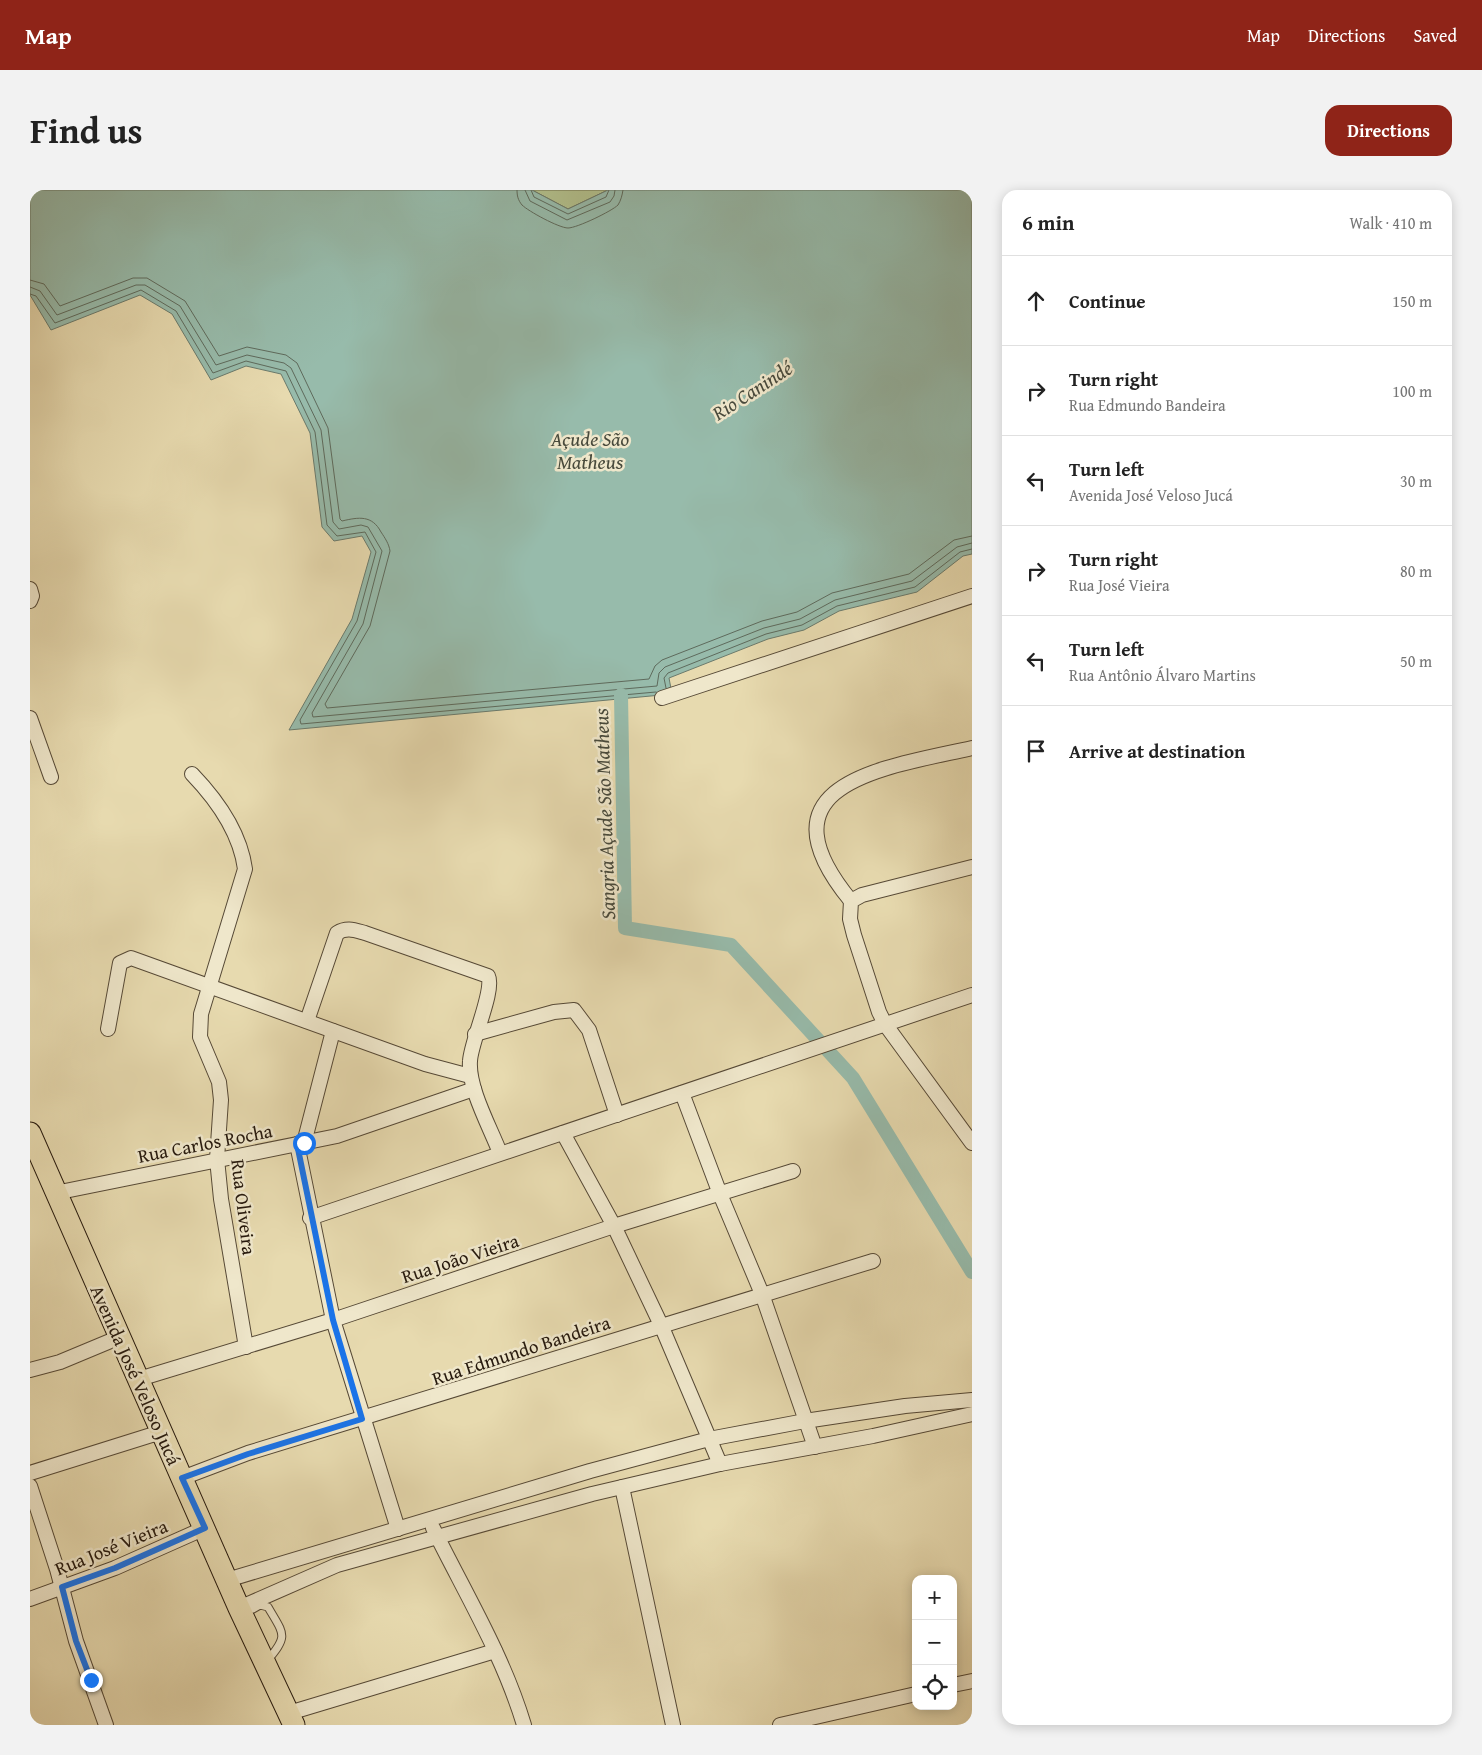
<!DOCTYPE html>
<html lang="en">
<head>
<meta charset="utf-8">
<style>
  :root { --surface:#fff; --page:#f2f2f2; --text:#222; --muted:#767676; --line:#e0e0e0; --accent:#8f2418 }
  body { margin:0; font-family:"Gentium Book Plus",serif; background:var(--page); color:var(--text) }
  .controls { position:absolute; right:15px; bottom:15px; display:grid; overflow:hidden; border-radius:10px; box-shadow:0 2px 12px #0003 }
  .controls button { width:45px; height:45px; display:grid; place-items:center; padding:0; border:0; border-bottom:1px solid var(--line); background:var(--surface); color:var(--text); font:25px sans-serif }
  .stop { position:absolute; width:15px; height:15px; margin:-11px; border:4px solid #1a73e8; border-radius:50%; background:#fff }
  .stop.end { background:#1a73e8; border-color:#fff; box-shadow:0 1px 5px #0008 }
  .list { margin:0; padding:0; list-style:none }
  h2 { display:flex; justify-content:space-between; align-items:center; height:65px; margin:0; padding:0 20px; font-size:21px }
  h2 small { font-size:16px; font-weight:400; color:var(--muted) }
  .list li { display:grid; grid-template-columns:32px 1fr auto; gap:15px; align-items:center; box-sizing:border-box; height:90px; padding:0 20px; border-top:1px solid var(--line) }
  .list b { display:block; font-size:19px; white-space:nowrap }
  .list p { margin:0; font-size:16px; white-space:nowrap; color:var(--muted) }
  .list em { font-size:16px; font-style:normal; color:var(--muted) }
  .icon { flex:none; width:28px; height:28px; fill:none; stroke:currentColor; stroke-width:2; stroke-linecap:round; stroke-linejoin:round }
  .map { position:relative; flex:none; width:942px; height:1535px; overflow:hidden; border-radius:15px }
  header { display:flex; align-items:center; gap:30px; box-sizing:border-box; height:70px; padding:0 25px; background:var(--accent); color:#fff }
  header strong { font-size:24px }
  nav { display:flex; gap:28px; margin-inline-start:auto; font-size:18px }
  .intro { display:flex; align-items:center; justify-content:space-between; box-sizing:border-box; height:120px; padding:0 30px }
  h1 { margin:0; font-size:35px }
  .button { padding:12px 22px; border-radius:15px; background:var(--accent); color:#fff; font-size:18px; font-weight:700 }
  main { display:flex; gap:30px; padding:0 30px }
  aside { flex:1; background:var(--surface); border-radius:15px; box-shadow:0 2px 12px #0003 }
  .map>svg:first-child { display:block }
</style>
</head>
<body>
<header>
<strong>Map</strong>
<nav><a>Map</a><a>Directions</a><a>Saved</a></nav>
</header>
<div class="intro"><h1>Find us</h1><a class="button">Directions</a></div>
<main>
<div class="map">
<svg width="942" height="1535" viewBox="0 0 942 1535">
  <rect width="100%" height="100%" fill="#e7daaf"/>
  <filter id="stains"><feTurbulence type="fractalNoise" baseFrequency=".004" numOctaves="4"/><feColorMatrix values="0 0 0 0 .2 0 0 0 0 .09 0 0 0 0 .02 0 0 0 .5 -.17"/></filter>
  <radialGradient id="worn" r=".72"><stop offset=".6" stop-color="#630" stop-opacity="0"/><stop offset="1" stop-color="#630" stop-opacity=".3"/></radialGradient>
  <polygon fill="#b2c08d" stroke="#6c6c4d" points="502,0 578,0 538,19"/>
  <polygon fill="#97bbab" stroke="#6a7a6c" points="0,0 502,0 538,19 578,0 942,0 942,364 933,366 887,402 809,421 774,440 738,449 639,488 642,504 259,540 322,429 341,362 332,346 304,351 292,337 280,243 251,184 216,176 181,190 142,124 110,105 21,140 0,105"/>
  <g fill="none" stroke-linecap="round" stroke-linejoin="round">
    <g stroke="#5e6a5c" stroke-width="1">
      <path d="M487,0C487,6 488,10 492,15C498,21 529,38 538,38C547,38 582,21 588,15C591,10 592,6 593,0"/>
      <polyline points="495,0 500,11 537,30 580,12 584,6 585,0"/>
      <polyline points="501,0 504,7 538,24 576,7 579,0"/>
      <path d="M0,90L14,94L30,116L103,88H117L155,111L189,166L217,157L256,165L267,173L298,238L310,329L312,331C329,327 342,325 351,342C355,348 359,354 360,361L340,436L295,514L297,518L619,489L625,476L632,470L732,431L767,422L802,403L879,384L924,350L942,346"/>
      <polyline points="0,97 10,101 27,125 106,95 115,95 150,116 186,175 217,165 254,173 261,178 291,240 303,332 309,339 331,335 338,337 352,361 333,434 282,523 283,527 627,496 629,483 635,477 734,438 770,429 805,410 882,391 927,357 942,353"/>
      <polyline points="0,104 6,106 25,133 111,100 146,121 183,183 216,171 256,181 285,242 297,335 307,346 335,342 346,362 327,431 270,530 271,534 626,502"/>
      <polyline points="636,498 634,488 638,483 736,444 772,435 807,416 885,397 930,362 942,359"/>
    </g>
    <polyline stroke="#97bbab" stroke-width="14" points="591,505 595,738 701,755 823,888 942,1082"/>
    <defs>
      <path id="lane" d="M223,1419L230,1415L238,1417C254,1445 259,1445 237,1471"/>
      <g id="street">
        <polyline points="0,399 2,406 0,411"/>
        <polyline points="632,508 942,406"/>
        <polyline points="0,528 21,587"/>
        <path d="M162,584C187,610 210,642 215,679L171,824L170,847L189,892L191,910L187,969L191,1009L216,1157"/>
        <polyline points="942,677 832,705 821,711 820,729 824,745 849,822 855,834 942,953"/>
        <path d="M821,711C724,593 853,578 942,558"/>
        <path d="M277,831L307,743C317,737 324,740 335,743L458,786C465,800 441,851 440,871C438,898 460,937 470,963"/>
        <polyline points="78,839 90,773 101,768 395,874 440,886"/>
        <polyline points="445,844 524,822 544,820 559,840 587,925"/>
        <polyline points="652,903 690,1004 732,1104 785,1257"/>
        <polyline points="533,943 584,1036 631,1135 690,1274"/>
        <polyline points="274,953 303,841"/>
        <polyline points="267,954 303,1130 368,1339"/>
        <polyline points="25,1003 307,946 444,899"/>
        <polyline points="280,1028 942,805"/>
        <polyline points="0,1180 30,1172 90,1147"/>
        <polyline points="109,1189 303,1130 584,1036 763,981"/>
        <polyline points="0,1283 131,1242"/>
        <polyline points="152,1288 218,1263 843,1071"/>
        <polyline points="0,1296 27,1379 46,1451 76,1535"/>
        <polyline points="592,1297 643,1535"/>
        <path d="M403,1338C435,1403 473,1465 494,1535"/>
        <polyline points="197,1390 560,1281 679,1249 775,1231 875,1216 942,1210"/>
        <polyline points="0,1409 85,1378 175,1338"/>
        <polyline points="209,1418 307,1375 562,1304 690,1274 843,1246 942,1224"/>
        <polyline points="923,1495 942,1491"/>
        <polyline points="259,1523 465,1461"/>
        <polyline points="750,1535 886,1504"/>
      </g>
      <polyline id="primary" points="0,943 209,1418 264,1535"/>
    </defs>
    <use href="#lane" stroke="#564936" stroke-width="9"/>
    <use href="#street" stroke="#564936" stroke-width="16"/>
    <use href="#primary" stroke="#26190d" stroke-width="23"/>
    <use href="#lane" stroke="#efe7cb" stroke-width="7"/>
    <use href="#street" stroke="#efe7cb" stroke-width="14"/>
    <use href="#primary" stroke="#e7daaf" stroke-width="21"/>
  </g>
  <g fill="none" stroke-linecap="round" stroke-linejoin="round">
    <polyline stroke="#1a73e8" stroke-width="6" points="61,1490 46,1451 32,1397 85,1378 175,1338 152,1288 218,1264 332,1229 303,1130 267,954 274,953"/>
  </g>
  <g text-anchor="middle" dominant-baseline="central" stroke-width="5" stroke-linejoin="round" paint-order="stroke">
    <g font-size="19" fill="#26190d" stroke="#efe7cb">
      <text transform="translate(175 953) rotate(-11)">Rua Carlos Rocha</text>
      <text transform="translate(214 1017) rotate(83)">Rua Oliveira</text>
      <text transform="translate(430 1068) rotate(-18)">Rua João Vieira</text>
      <text transform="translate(491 1160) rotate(-18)">Rua Edmundo Bandeira</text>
      <text transform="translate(106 1185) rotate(66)">Avenida José Veloso Jucá</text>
      <text transform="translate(81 1357) rotate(-22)">Rua José Vieira</text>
    </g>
    <g font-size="20" font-style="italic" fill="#484a3c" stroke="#efe7cb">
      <text transform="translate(722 200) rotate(-33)">Rio Canindé</text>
      <text x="560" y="248">Açude São<tspan x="560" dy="23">Matheus</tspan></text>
      <text transform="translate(574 624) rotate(-92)">Sangria Açude São Matheus</text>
    </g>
  </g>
  <rect width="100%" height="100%" filter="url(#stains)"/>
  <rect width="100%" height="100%" fill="url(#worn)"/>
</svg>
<div class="controls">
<button>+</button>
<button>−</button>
<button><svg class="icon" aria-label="locate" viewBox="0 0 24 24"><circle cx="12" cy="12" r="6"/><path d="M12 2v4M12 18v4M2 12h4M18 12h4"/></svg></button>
</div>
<div class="stop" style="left:274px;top:953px"></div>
<div class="stop end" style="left:61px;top:1490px"></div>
</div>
<aside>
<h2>6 min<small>Walk · 410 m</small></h2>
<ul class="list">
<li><svg class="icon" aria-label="ahead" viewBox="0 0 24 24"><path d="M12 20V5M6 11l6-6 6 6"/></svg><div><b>Continue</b></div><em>150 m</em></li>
<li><svg class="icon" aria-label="right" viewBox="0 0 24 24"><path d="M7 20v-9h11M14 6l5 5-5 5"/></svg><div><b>Turn right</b><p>Rua Edmundo Bandeira</p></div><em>100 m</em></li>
<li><svg class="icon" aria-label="left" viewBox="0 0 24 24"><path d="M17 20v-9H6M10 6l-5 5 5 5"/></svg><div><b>Turn left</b><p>Avenida José Veloso Jucá</p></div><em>30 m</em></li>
<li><svg class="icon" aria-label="right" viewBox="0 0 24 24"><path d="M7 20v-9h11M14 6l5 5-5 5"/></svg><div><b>Turn right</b><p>Rua José Vieira</p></div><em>80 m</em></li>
<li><svg class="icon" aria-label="left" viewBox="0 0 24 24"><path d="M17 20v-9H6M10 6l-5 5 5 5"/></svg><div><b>Turn left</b><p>Rua Antônio Álvaro Martins</p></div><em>50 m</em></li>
<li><svg class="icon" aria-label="arrive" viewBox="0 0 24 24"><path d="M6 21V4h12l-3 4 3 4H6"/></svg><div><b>Arrive at destination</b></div></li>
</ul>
</aside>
</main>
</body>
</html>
